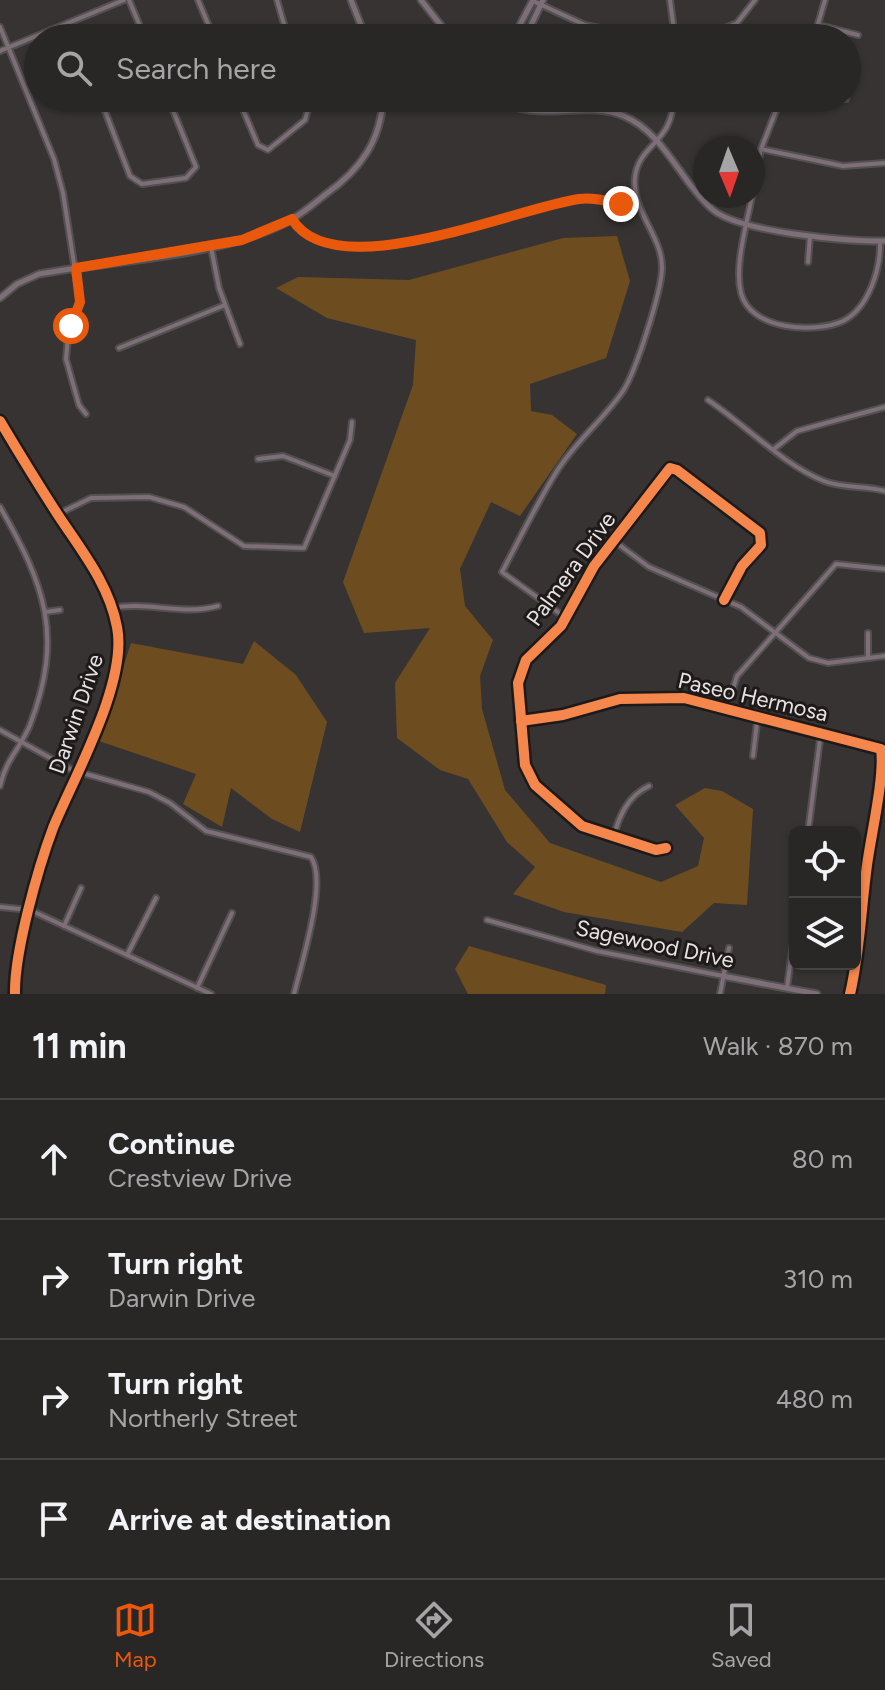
<!DOCTYPE html>
<html lang="en">
<head>
<meta charset="utf-8">
<style>
  :root { --surface:#292626; --page:#353232; --text:#f1f3f6; --muted:#a5a5a7; --line:#454343; --accent:#ea580c }
  body { margin:0; font-family:Figtree,sans-serif; background:var(--page); color:var(--text) }
  .controls { position:absolute; right:24px; bottom:24px; display:grid; overflow:hidden; border-radius:12px; box-shadow:0 2px 6px #0004 }
  .controls button { width:72px; height:72px; display:grid; place-items:center; padding:0; border:0; border-bottom:2px solid var(--line); background:var(--surface); color:var(--text); font:40px sans-serif }
  .compass { position:absolute; left:693px; top:136px; width:72px; height:72px; border-radius:50%; background:var(--surface); box-shadow:0 2px 6px #0004; rotate:178deg }
  .stop { position:absolute; width:24px; height:24px; margin:-18px; border:6px solid #ea580c; border-radius:50%; background:#fff }
  .stop.end { background:#ea580c; border-color:#fff; box-shadow:0 2px 8px #0008 }
  .list { margin:0; padding:0; list-style:none }
  h2 { display:flex; justify-content:space-between; align-items:center; height:104px; margin:0; padding:0 32px; font-size:34px }
  h2 small { font-size:26px; font-weight:400; color:var(--muted) }
  .list li { display:grid; grid-template-columns:52px 1fr auto; gap:24px; align-items:center; box-sizing:border-box; height:120px; padding:0 32px; border-top:2px solid var(--line) }
  .list b { display:block; font-size:30px; white-space:nowrap }
  .list p { margin:0; font-size:26px; white-space:nowrap; color:var(--muted) }
  .list em { font-size:26px; font-style:normal; color:var(--muted) }
  .icon { flex:none; width:44px; height:44px; fill:none; stroke:currentColor; stroke-width:2; stroke-linecap:round; stroke-linejoin:round }
  .map { position:relative; flex:none; width:885px; height:994px; overflow:hidden }
  .search { position:absolute; background:var(--surface); box-shadow:0 2px 6px #0004; left:24px; right:24px; top:24px; height:88px; display:flex; align-items:center; gap:20px; box-sizing:border-box; padding:0 28px; border-radius:44px; color:var(--muted); font-size:30px }
  .sheet { height:584px; background:var(--surface) }
  nav { display:flex; justify-content:space-around; align-items:center; box-sizing:border-box; height:112px; border-top:2px solid var(--line); background:var(--surface); font-size:22px; color:var(--muted) }
  nav a { display:grid; justify-items:center; gap:4px }
  nav .on { color:var(--accent) }
  .map>svg:first-child { display:block }
</style>
</head>
<body>
<div class="map">
<svg width="885" height="994" viewBox="0 0 885 994">
  <rect width="100%" height="100%" fill="#373333"/>
  <g fill="#6d4d20">
    <polygon points="617,236 630,281 606,358 530,384 531,411 552,415 577,434 520,516 491,502 460,569 465,606 493,640 480,676 482,709 505,790 550,843 661,882 698,866 704,838 675,805 705,788 722,791 753,809 747,905 714,903 682,932 564,912 513,894 535,867 507,842 468,779 440,770 397,738 395,683 430,628 364,633 343,582 413,385 416,340 327,318 276,288 298,277 409,280 563,238"/>
    <polygon points="254,641 296,675 327,722 300,832 272,819 231,788 222,827 183,804 196,774 99,741 131,643 243,664"/>
    <polygon points="469,946 606,985 605,994 468,994 455,969"/>
  </g>
  <g fill="none" stroke-linecap="round" stroke-linejoin="round">
    <defs>
      <g id="minor">
        <polyline points="129,0 145,38"/>
        <polyline points="198,0 214,38"/>
        <polyline points="277,0 288,38"/>
        <polyline points="670,0 675,38"/>
        <polyline points="533,1 585,25 629,34 718,31 737,23 755,0"/>
        <polyline points="68,23 75,38"/>
        <polyline points="819,25 858,35"/>
        <polyline points="0,27 54,159 63,193 80,302 68,336 66,359 79,405 86,414"/>
        <polyline points="814,38 825,0"/>
        <polyline points="0,51 124,0"/>
        <polyline points="100,98 130,176 142,184 186,178 196,167 168,98"/>
        <polyline points="238,98 258,145 268,150 305,120 311,98"/>
        <polyline points="608,98 608,112"/>
        <polyline points="838,98 846,99"/>
        <polyline points="761,149 843,166 885,163"/>
        <polyline points="753,193 761,149 781,98"/>
        <path d="M752,196C747,224 734,265 741,293C750,330 815,334 843,321C869,308 881,268 880,241"/>
        <path d="M292,219C333,289 515,209 578,199C598,196 619,204 639,204"/>
        <polyline points="211,247 219,288 240,344"/>
        <polyline points="808,262 810,236"/>
        <polyline points="119,348 225,305"/>
        <path d="M708,400C744,424 785,466 824,481C844,489 865,485 885,491"/>
        <polyline points="774,449 797,431 885,407"/>
        <polyline points="258,459 283,456 335,476"/>
        <path d="M0,507C45,585 64,636 30,725C20,749 6,759 0,786"/>
        <polyline points="58,514 91,498 149,497 184,507 244,546 304,548 350,440 352,422"/>
        <polyline points="614,541 649,567 741,607 809,658 828,663 885,656"/>
        <path d="M112,608C148,601 182,616 218,606"/>
        <polyline points="45,612 60,610"/>
        <path d="M566,618L502,572C520,538 537,503 557,471C576,441 604,419 623,391C636,371 661,293 662,269C663,236 631,211 635,177C639,143 674,143 673,98"/>
        <polyline points="868,658 868,633"/>
        <polyline points="727,707 737,676 836,564 885,569"/>
        <path d="M521,721L563,715L620,699L684,698L881,749C885,776 871,835 867,865C861,909 860,951 850,994"/>
        <path d="M0,730L72,770L149,792L170,803L206,831L311,857C328,881 301,965 294,994"/>
        <polyline points="753,756 758,714"/>
        <polyline points="808,832 821,732"/>
        <path d="M613,838C619,817 627,796 649,786"/>
        <polyline points="666,848 656,850 582,826 535,785 525,765 518,683 526,660 561,626 594,566 670,468 677,470 760,533 761,545 742,566 724,600"/>
        <polyline points="0,907 30,910 211,994"/>
        <polyline points="487,920 597,951 723,976"/>
        <polyline points="64,926 81,888"/>
        <polyline points="127,955 156,898"/>
        <polyline points="197,988 232,913"/>
        <polyline points="787,988 795,928"/>
        <polyline points="720,994 729,948"/>
      </g>
      <g id="tertiary">
        <polyline points="351,0 366,38"/>
        <polyline points="421,0 451,38"/>
        <polyline points="513,38 533,0"/>
        <polyline points="525,38 543,0"/>
        <path d="M498,98C533,125 585,99 624,116C665,134 680,181 712,209C737,232 849,242 885,241"/>
        <path d="M0,298L17,284L39,274C112,261 209,257 275,228C294,220 310,207 326,194C360,170 381,141 383,98"/>
        <path d="M0,421C19,453 38,484 58,515C81,550 109,584 117,627C128,682 74,777 53,828C38,868 14,953 15,994"/>
        <polyline points="723,976 817,994"/>
      </g>
    </defs>
    <use href="#minor" stroke="#525050" stroke-width="8"/>
    <use href="#tertiary" stroke="#525050" stroke-width="9"/>
    <use href="#minor" stroke="#7d6e78" stroke-width="4"/>
    <use href="#tertiary" stroke="#7d6e78" stroke-width="5"/>
    <defs>
      <g id="cycleway">
        <path d="M0,421C19,453 38,484 58,515C81,550 109,584 117,627C128,682 74,777 53,828C38,868 14,953 15,994"/>
        <path d="M521,721L563,715L620,699L684,698L881,749C885,776 871,835 867,865C861,909 860,951 850,994"/>
        <polyline points="666,848 656,850 582,826 535,785 525,765 518,683 526,660 561,626 594,566 670,468 677,470 760,533 761,545 742,566 724,600"/>
      </g>
    </defs>
    <use href="#cycleway" stroke="#1e1a1a" stroke-width="15"/>
    <use href="#cycleway" stroke="#f5874c" stroke-width="10"/>
  </g>
  <g fill="none" stroke-linecap="round" stroke-linejoin="round">
    <path stroke="#ea580c" stroke-width="10" d="M71,326L80,302L76,268L242,240L292,219C334,288 515,208 579,199C593,197 607,201 621,204"/>
  </g>
  <g text-anchor="middle" dominant-baseline="central" stroke-width="6" stroke-linejoin="round" paint-order="stroke">
    <g font-size="22" fill="#e8e2e3" stroke="#1e1a1a">
      <text transform="translate(571 569) rotate(-54)">Palmera Drive</text>
      <text transform="translate(753 697) rotate(13)">Paseo Hermosa</text>
      <text transform="translate(76 714) rotate(-71)">Darwin Drive</text>
      <text transform="translate(655 944) rotate(12)">Sagewood Drive</text>
    </g>
  </g>
</svg>
<div class="controls">
<button><svg class="icon" aria-label="locate" viewBox="0 0 24 24"><circle cx="12" cy="12" r="6"/><path d="M12 2v4M12 18v4M2 12h4M18 12h4"/></svg></button>
<button><svg class="icon" aria-label="layers" viewBox="0 0 24 24"><path d="M12 4l9 5-9 5-9-5zM3 14l9 5 9-5"/></svg></button>
</div>
<svg class="compass" viewBox="-18 -18 36 36"><path d="M0-13l5 13h-10z" fill="#e53935"/><path d="M0 13l5-13h-10z" fill="#a5a5a7"/></svg>
<div class="stop" style="left:71px;top:326px"></div>
<div class="stop end" style="left:621px;top:204px"></div>
<div class="search"><svg class="icon" aria-label="search" viewBox="0 0 24 24"><circle cx="10" cy="10" r="6"/><path d="M15 15l6 6"/></svg>Search here</div>
</div>
<section class="sheet">
<h2>11 min<small>Walk · 870 m</small></h2>
<ul class="list">
<li><svg class="icon" aria-label="ahead" viewBox="0 0 24 24"><path d="M12 20V5M6 11l6-6 6 6"/></svg><div><b>Continue</b><p>Crestview Drive</p></div><em>80 m</em></li>
<li><svg class="icon" aria-label="right" viewBox="0 0 24 24"><path d="M7 20v-9h11M14 6l5 5-5 5"/></svg><div><b>Turn right</b><p>Darwin Drive</p></div><em>310 m</em></li>
<li><svg class="icon" aria-label="right" viewBox="0 0 24 24"><path d="M7 20v-9h11M14 6l5 5-5 5"/></svg><div><b>Turn right</b><p>Northerly Street</p></div><em>480 m</em></li>
<li><svg class="icon" aria-label="arrive" viewBox="0 0 24 24"><path d="M6 21V4h12l-3 4 3 4H6"/></svg><div><b>Arrive at destination</b></div></li>
</ul>
</section>
<nav>
<a class="on"><svg class="icon" aria-label="map" viewBox="0 0 24 24"><path d="M3 6l6-2 6 2 6-2v14l-6 2-6-2-6 2zM9 4v14M15 6v14"/></svg>Map</a>
<a><svg class="icon" aria-label="directions" viewBox="0 0 24 24"><path d="M12 3l9 9-9 9-9-9zM9 14v-3h6M13 9l2 2-2 2"/></svg>Directions</a>
<a><svg class="icon" aria-label="saved" viewBox="0 0 24 24"><path d="M7 4h10v16l-5-4-5 4z"/></svg>Saved</a>
</nav>
</body>
</html>
